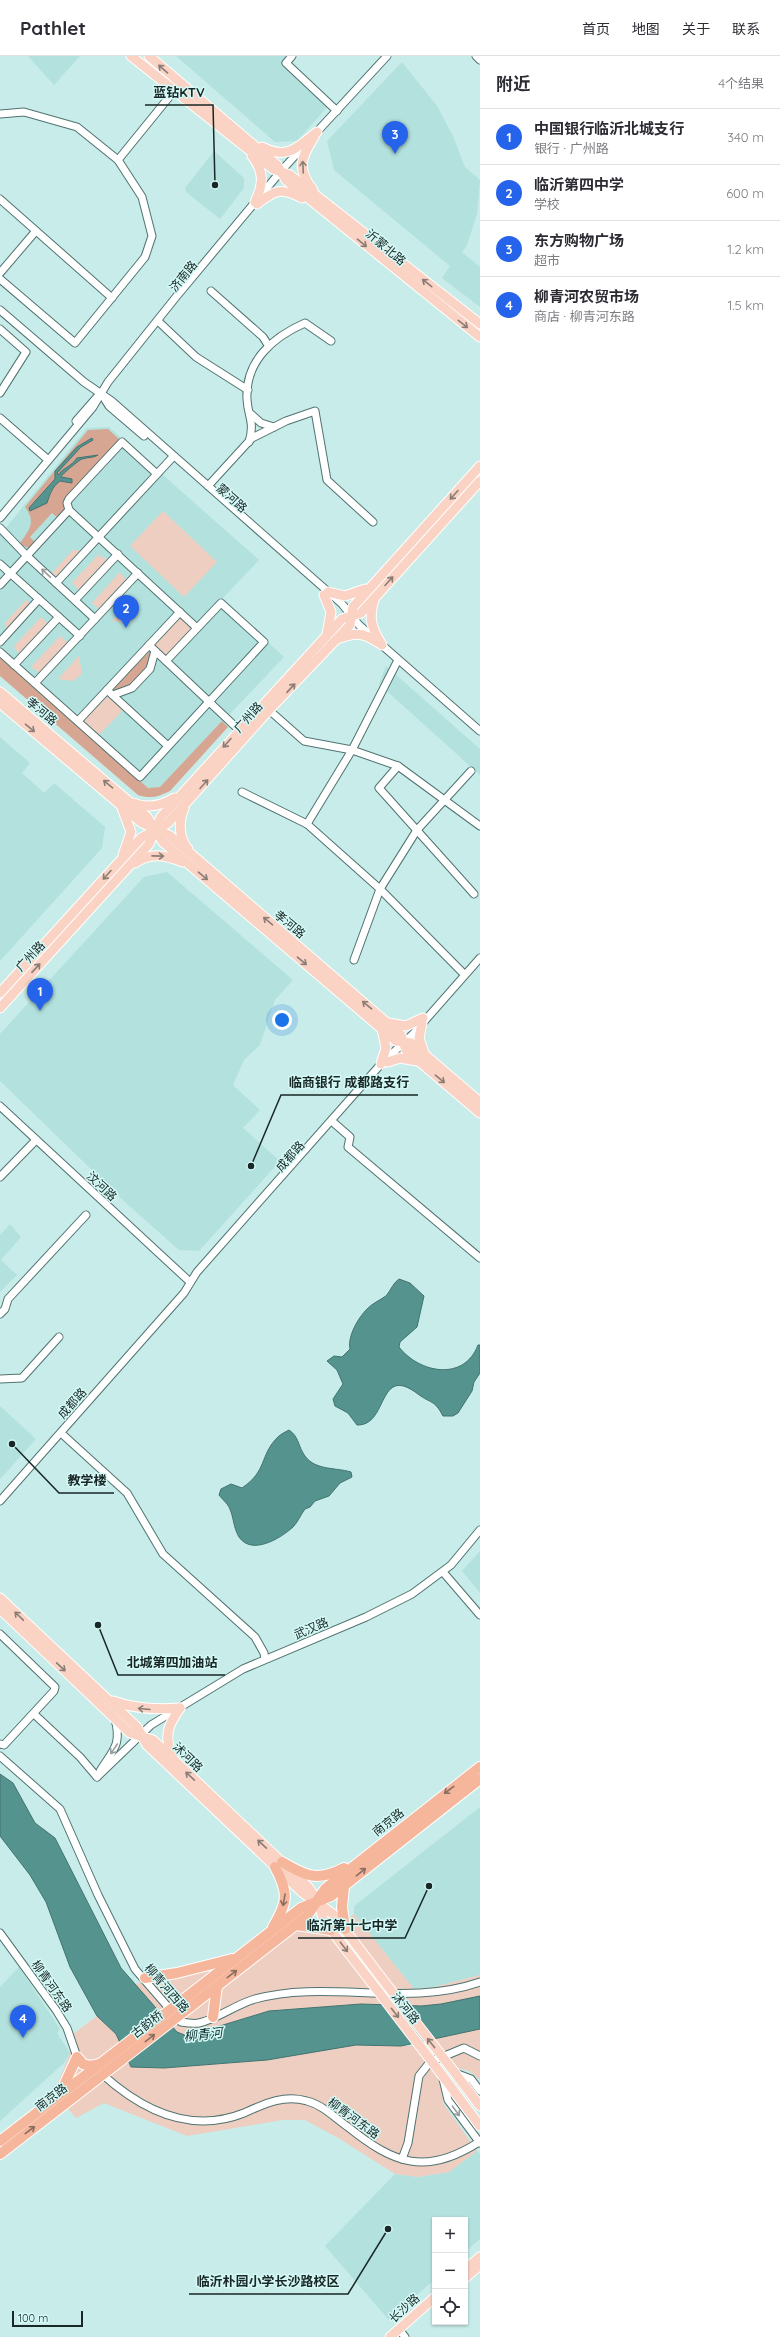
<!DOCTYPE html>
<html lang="zh">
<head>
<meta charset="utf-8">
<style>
  :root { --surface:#fff; --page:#f2f2f3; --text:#2b2b33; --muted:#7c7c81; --line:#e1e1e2; --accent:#2563eb }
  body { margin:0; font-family:Quicksand,"Noto Sans SC",sans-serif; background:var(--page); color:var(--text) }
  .controls { position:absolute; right:12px; bottom:12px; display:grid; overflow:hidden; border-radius:0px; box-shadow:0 1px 3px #0004 }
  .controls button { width:36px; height:36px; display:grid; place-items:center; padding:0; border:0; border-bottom:1px solid var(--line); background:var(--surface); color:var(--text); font:20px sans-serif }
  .scale { position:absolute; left:12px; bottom:10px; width:71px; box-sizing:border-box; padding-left:4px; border:2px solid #192726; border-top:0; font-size:11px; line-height:14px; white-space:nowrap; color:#192726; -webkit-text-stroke:3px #d4f9f6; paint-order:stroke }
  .you { position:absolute; left:282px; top:964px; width:14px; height:14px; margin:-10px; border:3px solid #fff; border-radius:50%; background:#1a73e8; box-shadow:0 0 0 6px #1a73e833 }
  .badge { display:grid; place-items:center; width:26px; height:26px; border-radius:50%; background:var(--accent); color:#fff; font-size:13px; font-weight:700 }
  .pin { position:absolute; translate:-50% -33px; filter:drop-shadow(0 1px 2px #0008) }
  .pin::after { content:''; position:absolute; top:21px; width:14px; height:12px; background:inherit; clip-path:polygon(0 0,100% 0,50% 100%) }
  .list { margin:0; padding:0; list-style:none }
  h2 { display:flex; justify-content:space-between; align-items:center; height:52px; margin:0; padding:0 16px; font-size:17px }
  h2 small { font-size:13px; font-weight:400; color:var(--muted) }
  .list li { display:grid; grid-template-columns:26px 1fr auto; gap:12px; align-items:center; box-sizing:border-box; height:56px; padding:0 16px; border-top:1px solid var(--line) }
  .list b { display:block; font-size:15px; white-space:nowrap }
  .list p { margin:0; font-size:13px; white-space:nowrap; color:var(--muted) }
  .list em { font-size:13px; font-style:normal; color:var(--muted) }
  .icon { flex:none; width:22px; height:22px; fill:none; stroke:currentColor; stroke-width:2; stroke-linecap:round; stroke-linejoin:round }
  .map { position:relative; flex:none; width:480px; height:2281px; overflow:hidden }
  header { display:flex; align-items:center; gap:24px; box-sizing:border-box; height:56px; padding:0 20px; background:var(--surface); border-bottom:1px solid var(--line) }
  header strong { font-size:19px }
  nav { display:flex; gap:22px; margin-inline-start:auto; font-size:14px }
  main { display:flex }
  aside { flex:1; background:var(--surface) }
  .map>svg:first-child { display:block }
</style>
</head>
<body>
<header>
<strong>Pathlet</strong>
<nav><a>首页</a><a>地图</a><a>关于</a><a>联系</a></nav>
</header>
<main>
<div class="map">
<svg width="480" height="2281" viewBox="0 0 480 2281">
  <rect width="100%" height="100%" fill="#c7ece9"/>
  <g fill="#b3e2de">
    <polygon points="28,0 80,0 54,29"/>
    <polygon points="176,0 288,0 283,7 328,50 297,85 275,86"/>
    <polygon points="402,6 437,50 453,80 465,111 480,124 477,158 467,189 462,196 480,211 480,251 442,222 450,210 334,114 327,85"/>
    <polygon points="214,95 244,122 244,132 220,163 186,136 185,132"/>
    <polygon points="109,371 259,504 222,543 284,601 160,732 147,734 0,607 0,479 87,372"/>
    <polygon points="386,610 480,693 480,719 379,628"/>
    <polygon points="0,681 30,707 22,717 44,737 54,727 105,771 102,792 0,905"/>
    <polygon points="167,816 293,924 275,944 260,989 244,1004 233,1029 260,1054 243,1072 280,1105 199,1195 179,1194 127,1148 0,1025 0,978 144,821"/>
    <polygon points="10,1168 21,1181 1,1204 17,1219 0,1236 0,1179"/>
    <polygon points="0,1350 36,1383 0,1423"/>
    <polygon points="480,1495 480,1537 462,1515"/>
    <polygon points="480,1751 480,1919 434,1931 414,1933 354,1858 354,1850"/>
    <polygon points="19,1911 60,1973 57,1977 70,1997 65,2006 0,2065 0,1931"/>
    <polygon points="477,2095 480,2098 480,2183 465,2196 465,2164 435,2164 435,2223 389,2264 325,2190 395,2118 418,2121 449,2116"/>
  </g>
  <g fill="#eecec1">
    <polygon points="163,455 217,506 184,541 130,490"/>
    <polygon points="73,494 82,495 57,522 52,517"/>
    <polygon points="98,499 108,504 80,535 72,527"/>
    <polygon points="120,516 127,525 100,554 92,547"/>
    <polygon points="134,543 137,558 130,567 112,565"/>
    <polygon points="26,544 32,549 7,576 5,567"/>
    <polygon points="41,561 49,569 20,600 14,590"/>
    <polygon points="181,562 192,574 165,601 154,591 154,588 177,563"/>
    <polygon points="60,580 68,587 40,617 31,611"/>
    <polygon points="79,600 82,618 73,625 58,623"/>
    <polygon points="109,639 124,653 98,680 85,667 84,663"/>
    <polygon points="354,1858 414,1933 434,1931 480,1919 480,2024 469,2015 457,2012 349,1873 347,1864"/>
    <polygon points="298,1873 330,1879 384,1949 361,1948 269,1955 187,1980 177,1976 135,1928 211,1912 232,1925"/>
    <polygon points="97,1960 116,1978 131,2011 164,2012 267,2004 356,1989 416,1990 441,2026 443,2047 477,2095 449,2116 418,2121 395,2118 340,2083 305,2064 282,2064 187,2080 104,2047 76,2062 54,2037 70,1997 73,1978"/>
  </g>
  <g fill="#d7a692">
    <path d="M108,373L120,384L58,462L52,457L30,481L35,486L29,492L21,489L20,487C30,473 36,466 25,451L88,374Z"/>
    <path d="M150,595L153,596C147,614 132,630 115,637L113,635L114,631Z"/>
    <path d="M0,601L148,732L160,731L222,665L228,671L170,735C158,741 150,743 138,739L0,620Z"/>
  </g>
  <g fill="#55938f" stroke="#437370">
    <path d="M92,382L93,384L81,391L57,417L58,419C63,412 72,410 77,402L98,399C94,402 88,401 82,403C79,404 62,418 61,421L72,423V427L60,425C52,431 50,438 47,447L30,455L29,452L55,423V415L77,391Z"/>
    <path d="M399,1223L410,1227L424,1240L417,1271L400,1286L399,1291C419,1317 464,1326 478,1289H480V1317L474,1326L472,1335L458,1357L453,1360H443C434,1343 431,1348 418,1338C377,1307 389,1370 357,1369L348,1357L335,1350L333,1343L343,1328L337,1314L327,1305L334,1300L342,1301L350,1293C347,1279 361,1256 373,1248C377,1245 382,1243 386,1240C391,1234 393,1227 399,1223Z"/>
    <path d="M289,1374C298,1380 298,1388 303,1397C313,1415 334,1411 351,1416L352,1421L340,1427L329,1440L315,1445L310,1451L305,1453C301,1458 298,1466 293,1471C281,1482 252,1500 239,1481C233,1471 234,1461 229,1451C227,1447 222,1443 219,1439L221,1433L231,1428L242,1432C267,1415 260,1400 276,1383C279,1379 285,1376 289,1374Z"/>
    <polygon points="0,1718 13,1727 35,1767 55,1782 121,1912 177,1976 187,1980 269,1955 361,1948 421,1950 441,1948 480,1940 480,1973 401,1990 356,1989 267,2004 164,2012 131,2011 116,1978 97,1960 70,1911 46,1846 30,1819 0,1780"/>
  </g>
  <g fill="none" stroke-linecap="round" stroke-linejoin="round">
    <defs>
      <g id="minor">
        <polyline points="292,0 286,7 337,55"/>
        <polyline points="476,0 480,4"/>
        <polyline points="0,58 24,56 77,71 118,104 142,141 152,180 145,201 75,287 0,223"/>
        <polyline points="314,79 387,0"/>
        <polyline points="118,104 174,35"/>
        <polyline points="0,143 112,242"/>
        <polyline points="0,217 35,176"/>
        <polyline points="211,235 263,281 268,289"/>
        <polyline points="0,254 84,326 113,346 342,548 359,569 480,675"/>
        <polyline points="159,266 196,301 248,334"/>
        <polyline points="0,273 26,296 0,337"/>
        <polyline points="104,342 109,350 144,380"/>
        <polyline points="251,358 261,367 274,371"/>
        <polyline points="0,362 46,402"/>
        <polyline points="76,365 97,341"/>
        <path d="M249,386C255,365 248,362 247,343C245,305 273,281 305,267L331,285"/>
        <polyline points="208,430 252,382 286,365 315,355 327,424 373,466"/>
        <polyline points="69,454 67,447 69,443 122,386 157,418"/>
        <polyline points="0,462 93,351 108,326 176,241 281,115 304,90"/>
        <polyline points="0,472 27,500 95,563"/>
        <polyline points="0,508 80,580"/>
        <polyline points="56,527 171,403"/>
        <polyline points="0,529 69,454 197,572"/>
        <polyline points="75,544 118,498"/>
        <polyline points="0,586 39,543"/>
        <polyline points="149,589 239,674"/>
        <polyline points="0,596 140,721 264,586 221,547 166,605"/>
        <polyline points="14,609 59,561"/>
        <polyline points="35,627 138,517"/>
        <polyline points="107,634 168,690"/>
        <polyline points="113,639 132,632 150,613 155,595"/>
        <polyline points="269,654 304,685 352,694 398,710 480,770"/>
        <polyline points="78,665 180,556"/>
        <polyline points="398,710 379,732 474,838"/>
        <polyline points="242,736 307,768 380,833 463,917"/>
        <polyline points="307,768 352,694 398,604"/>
        <polyline points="354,904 380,833 417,774 471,715"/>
        <polyline points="0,1050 190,1226"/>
        <polyline points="334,1067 350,1081 348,1091 480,1202"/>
        <polyline points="0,1121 36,1084"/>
        <polyline points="0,1258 5,1253 8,1243 86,1159"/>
        <polyline points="0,1323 22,1322 59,1281"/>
        <polyline points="61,1377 127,1437 163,1498 255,1581 264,1597 265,1603"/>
        <polyline points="0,1445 184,1237 197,1216 381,1008 413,978 480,902"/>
        <polyline points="443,1516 480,1559"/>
        <polyline points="0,1578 55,1631 54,1635 4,1689 0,1688"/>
        <polyline points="34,1658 80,1701 97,1721"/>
        <path d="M0,1700L60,1753L98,1839L135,1913L181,1966C187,1967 194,1968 199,1967C218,1963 236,1948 255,1943C328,1923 405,1952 480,1926"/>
        <path d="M100,1715C113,1694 122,1689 115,1663"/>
        <polyline points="97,1721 151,1669 243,1613 366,1561 412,1538 451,1509 480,1474"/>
        <polyline points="0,1877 56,1954 67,1972 77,2001"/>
        <polyline points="455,2017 471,2023 480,2035"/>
        <path d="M103,2019C142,2054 191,2078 244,2057C264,2048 284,2038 307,2045C323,2049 335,2062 348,2071C394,2108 426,2120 479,2086"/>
        <polyline points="443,2023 448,2044 480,2087"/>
        <polyline points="402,2103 408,2087 419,2020 430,2006 464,1992 480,2000"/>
        <polyline points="402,2277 405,2281"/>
      </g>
      <g id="major">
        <polyline points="131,0 273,113 290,119 480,268"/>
        <polyline points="149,0 277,109 286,124 480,281"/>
        <path d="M262,91C287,104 297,92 317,76"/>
        <path d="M252,100C264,115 264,128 255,146"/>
        <path d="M313,134C296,112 301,102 314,81"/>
        <path d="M257,148C275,134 281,131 302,142"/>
        <polyline points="328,536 345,540 365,533"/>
        <polyline points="324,539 331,556 327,578"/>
        <path d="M374,544C368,563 372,573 382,589"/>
        <path d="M337,583C356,576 362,576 379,587"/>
        <polyline points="0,636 147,761 163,786 191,810 396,985 411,987 480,1046"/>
        <polyline points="0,647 142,767 169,779 401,979 406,994 480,1057"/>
        <path d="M133,747C148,753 161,750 174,742"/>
        <polyline points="122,752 131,776 123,799"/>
        <path d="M184,753C178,765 179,783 188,793"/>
        <path d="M135,807C151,796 165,799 183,806"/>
        <polyline points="0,937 141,782 168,767 269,654 350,569 353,551 480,410"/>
        <polyline points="0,952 149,788 161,761 342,563 361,557 480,425"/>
        <polyline points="388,967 406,970 423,962"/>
        <polyline points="422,967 419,982 424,997"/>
        <polyline points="388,1006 400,1002 417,1005"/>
        <polyline points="381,1008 386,992 382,973"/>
        <polyline points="0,1542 137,1671 147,1689 303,1837 333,1858 380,1920"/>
        <polyline points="0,1553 130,1677 153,1684 309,1832 318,1846 324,1865 371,1926"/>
        <path d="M113,1645C135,1653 157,1654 180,1652"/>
        <path d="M173,1701C163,1681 168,1669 180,1652"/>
        <polyline points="455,2017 480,2050"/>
        <polyline points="442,2019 480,2070"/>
        <polyline points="465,2214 480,2201"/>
        <polyline points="465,2222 480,2209"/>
        <polyline points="390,2281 435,2241"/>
      </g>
      <g id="highway">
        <path d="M282,1806C306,1820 317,1826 344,1812"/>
        <polyline points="344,1830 342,1851 345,1873"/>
        <polyline points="296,1869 331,1874"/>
        <path d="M273,1871C288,1846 289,1837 275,1811"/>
        <polyline points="145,1922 177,1917 232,1903"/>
        <polyline points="184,1943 301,1852 331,1840 480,1723"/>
        <polyline points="190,1951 307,1860 325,1833 480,1711"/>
        <polyline points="213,1961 217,1930"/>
        <polyline points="60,2038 77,2001 83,2008 90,2010 100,2008"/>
        <polyline points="0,2085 113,1998"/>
        <polyline points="0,2098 119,2006"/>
      </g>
    </defs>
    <use href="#minor" stroke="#517370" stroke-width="9"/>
    <use href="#major" stroke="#fff" stroke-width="11"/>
    <use href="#highway" stroke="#fff" stroke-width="12"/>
    <use href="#minor" stroke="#fff" stroke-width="7"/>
    <use href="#major" stroke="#fad3c4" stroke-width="9"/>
    <use href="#highway" stroke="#f6b69c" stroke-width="10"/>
    <defs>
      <g id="major-bridge">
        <polyline points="380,1920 455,2017"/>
        <polyline points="371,1926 442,2019"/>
      </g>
      <g id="highway-bridge">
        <polyline points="113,1998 184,1943"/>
        <polyline points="119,2006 190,1951"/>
      </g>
    </defs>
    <use href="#major-bridge" stroke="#fff" stroke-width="11" stroke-linecap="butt"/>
    <use href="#highway-bridge" stroke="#fff" stroke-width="12" stroke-linecap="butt"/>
    <use href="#major-bridge" stroke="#fad3c4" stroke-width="9"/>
    <use href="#highway-bridge" stroke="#f6b69c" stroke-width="10"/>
  </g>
  <defs><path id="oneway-shaft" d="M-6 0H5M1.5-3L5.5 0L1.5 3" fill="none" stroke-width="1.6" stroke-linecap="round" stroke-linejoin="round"/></defs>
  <g stroke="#8a7d75">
    <use href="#oneway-shaft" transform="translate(163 13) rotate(-139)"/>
    <use href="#oneway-shaft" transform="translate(303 111) rotate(-93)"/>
    <use href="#oneway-shaft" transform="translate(362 187) rotate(40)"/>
    <use href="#oneway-shaft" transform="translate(427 227) rotate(-142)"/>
    <use href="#oneway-shaft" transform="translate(463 268) rotate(38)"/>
    <use href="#oneway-shaft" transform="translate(454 439) rotate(132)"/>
    <use href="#oneway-shaft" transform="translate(389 525) rotate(-48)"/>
    <use href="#oneway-shaft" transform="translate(291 632) rotate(-47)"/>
    <use href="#oneway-shaft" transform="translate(30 672) rotate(40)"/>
    <use href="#oneway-shaft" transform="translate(227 687) rotate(132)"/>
    <use href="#oneway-shaft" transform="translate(108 728) rotate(-140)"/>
    <use href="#oneway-shaft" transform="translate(204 728) rotate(-48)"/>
    <use href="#oneway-shaft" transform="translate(158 800) rotate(1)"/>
    <use href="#oneway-shaft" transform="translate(107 819) rotate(132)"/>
    <use href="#oneway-shaft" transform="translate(203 820) rotate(40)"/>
    <use href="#oneway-shaft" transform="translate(268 865) rotate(-140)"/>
    <use href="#oneway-shaft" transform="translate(302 905) rotate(40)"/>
    <use href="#oneway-shaft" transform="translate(36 912) rotate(-47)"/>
    <use href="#oneway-shaft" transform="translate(367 949) rotate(-140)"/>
    <use href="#oneway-shaft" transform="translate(440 1023) rotate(40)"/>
    <use href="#oneway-shaft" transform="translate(19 1560) rotate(-136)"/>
    <use href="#oneway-shaft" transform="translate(61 1611) rotate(43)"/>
    <use href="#oneway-shaft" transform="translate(144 1653) rotate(-175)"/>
    <use href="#oneway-shaft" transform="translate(190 1720) rotate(-137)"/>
    <use href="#oneway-shaft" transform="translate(262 1788) rotate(-137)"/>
    <use href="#oneway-shaft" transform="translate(344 1891) rotate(53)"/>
    <use href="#oneway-shaft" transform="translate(395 1957) rotate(52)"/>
    <use href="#oneway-shaft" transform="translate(431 1987) rotate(-128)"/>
  </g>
  <g stroke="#989e9d">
    <use href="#oneway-shaft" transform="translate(46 517) rotate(-137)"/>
    <use href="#oneway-shaft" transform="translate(114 1693) rotate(124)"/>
    <use href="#oneway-shaft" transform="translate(456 2055) rotate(53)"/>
  </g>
  <g stroke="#886e61">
    <use href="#oneway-shaft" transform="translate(449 1734) rotate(143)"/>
    <use href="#oneway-shaft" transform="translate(361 1816) rotate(-39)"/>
    <use href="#oneway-shaft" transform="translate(284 1844) rotate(100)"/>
    <use href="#oneway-shaft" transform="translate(232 1918) rotate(-38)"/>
    <use href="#oneway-shaft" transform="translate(150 1982) rotate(-38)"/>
    <use href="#oneway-shaft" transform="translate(30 2074) rotate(-37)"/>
  </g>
  <g text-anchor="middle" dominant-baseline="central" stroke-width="3" stroke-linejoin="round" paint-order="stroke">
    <g font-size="12" fill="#192726" stroke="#d4f9f6">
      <text transform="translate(386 191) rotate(40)">沂蒙北路</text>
      <text transform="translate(183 220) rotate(-51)">济南路</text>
      <text transform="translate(232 442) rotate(42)">蒙河路</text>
      <text transform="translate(42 655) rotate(40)">孝河路</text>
      <text transform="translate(248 661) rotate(-48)">广州路</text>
      <text transform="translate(290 868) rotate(40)">孝河路</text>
      <text transform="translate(30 900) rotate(-47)">广州路</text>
      <text transform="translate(290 1100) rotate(-48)">成都路</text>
      <text transform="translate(102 1130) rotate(43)">汶河路</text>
      <text transform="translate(72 1347) rotate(-48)">成都路</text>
      <text transform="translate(311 1572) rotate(-23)">武汉路</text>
      <text transform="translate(188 1701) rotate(44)">沭河路</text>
      <text transform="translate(388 1766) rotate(-39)">南京路</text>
      <text transform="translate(52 1930) rotate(55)">柳青河东路</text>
      <text transform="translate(167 1932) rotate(49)">柳青河西路</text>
      <text transform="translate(406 1952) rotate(52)">沭河路</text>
      <text transform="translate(147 1968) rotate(-38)">古韵桥</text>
      <text transform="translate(51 2041) rotate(-37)">南京路</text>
      <text transform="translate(354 2062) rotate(36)">柳青河东路</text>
      <text transform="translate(404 2252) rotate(-42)">长沙路</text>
    </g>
    <g font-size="13" font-style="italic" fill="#0f2f2e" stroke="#d4f9f6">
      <text transform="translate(203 1978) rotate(-6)">柳青河</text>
    </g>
  </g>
  <path fill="none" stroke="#192726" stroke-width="1.5" d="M215 129L213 49H145M251 1110L281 1039H418M12 1388L59 1437H114M98 1569L118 1619H225M429 1830L405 1882H298M388 2173L348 2238H189"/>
  <g fill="#192726" stroke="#d4f9f6" stroke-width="1.5">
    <circle cx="215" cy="129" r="4"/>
    <circle cx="251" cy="1110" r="4"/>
    <circle cx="12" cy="1388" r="4"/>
    <circle cx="98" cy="1569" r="4"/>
    <circle cx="429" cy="1830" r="4"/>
    <circle cx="388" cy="2173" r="4"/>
  </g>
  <g font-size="13" text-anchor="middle" font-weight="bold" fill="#192726" stroke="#d4f9f6" stroke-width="3" stroke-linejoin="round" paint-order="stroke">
    <text x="179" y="41">蓝钻KTV</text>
    <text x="349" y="1031">临商银行 成都路支行</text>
    <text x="87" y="1429">教学楼</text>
    <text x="172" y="1611">北城第四加油站</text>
    <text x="352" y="1874">临沂第十七中学</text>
    <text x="268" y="2230">临沂朴园小学长沙路校区</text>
  </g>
</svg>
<div class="controls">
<button>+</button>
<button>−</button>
<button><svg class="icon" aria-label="locate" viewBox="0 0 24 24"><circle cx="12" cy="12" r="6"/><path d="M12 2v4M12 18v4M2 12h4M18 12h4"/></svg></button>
</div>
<div class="scale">100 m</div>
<div class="you"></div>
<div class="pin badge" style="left:40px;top:955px">1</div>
<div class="pin badge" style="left:126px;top:572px">2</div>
<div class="pin badge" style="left:395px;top:98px">3</div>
<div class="pin badge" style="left:23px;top:1982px">4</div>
</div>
<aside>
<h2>附近<small>4个结果</small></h2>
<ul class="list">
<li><span class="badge">1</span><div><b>中国银行临沂北城支行</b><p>银行 · 广州路</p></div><em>340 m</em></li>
<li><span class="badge">2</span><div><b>临沂第四中学</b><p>学校</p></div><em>600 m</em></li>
<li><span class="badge">3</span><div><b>东方购物广场</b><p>超市</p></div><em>1.2 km</em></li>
<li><span class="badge">4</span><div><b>柳青河农贸市场</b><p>商店 · 柳青河东路</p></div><em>1.5 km</em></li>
</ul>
</aside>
</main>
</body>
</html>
